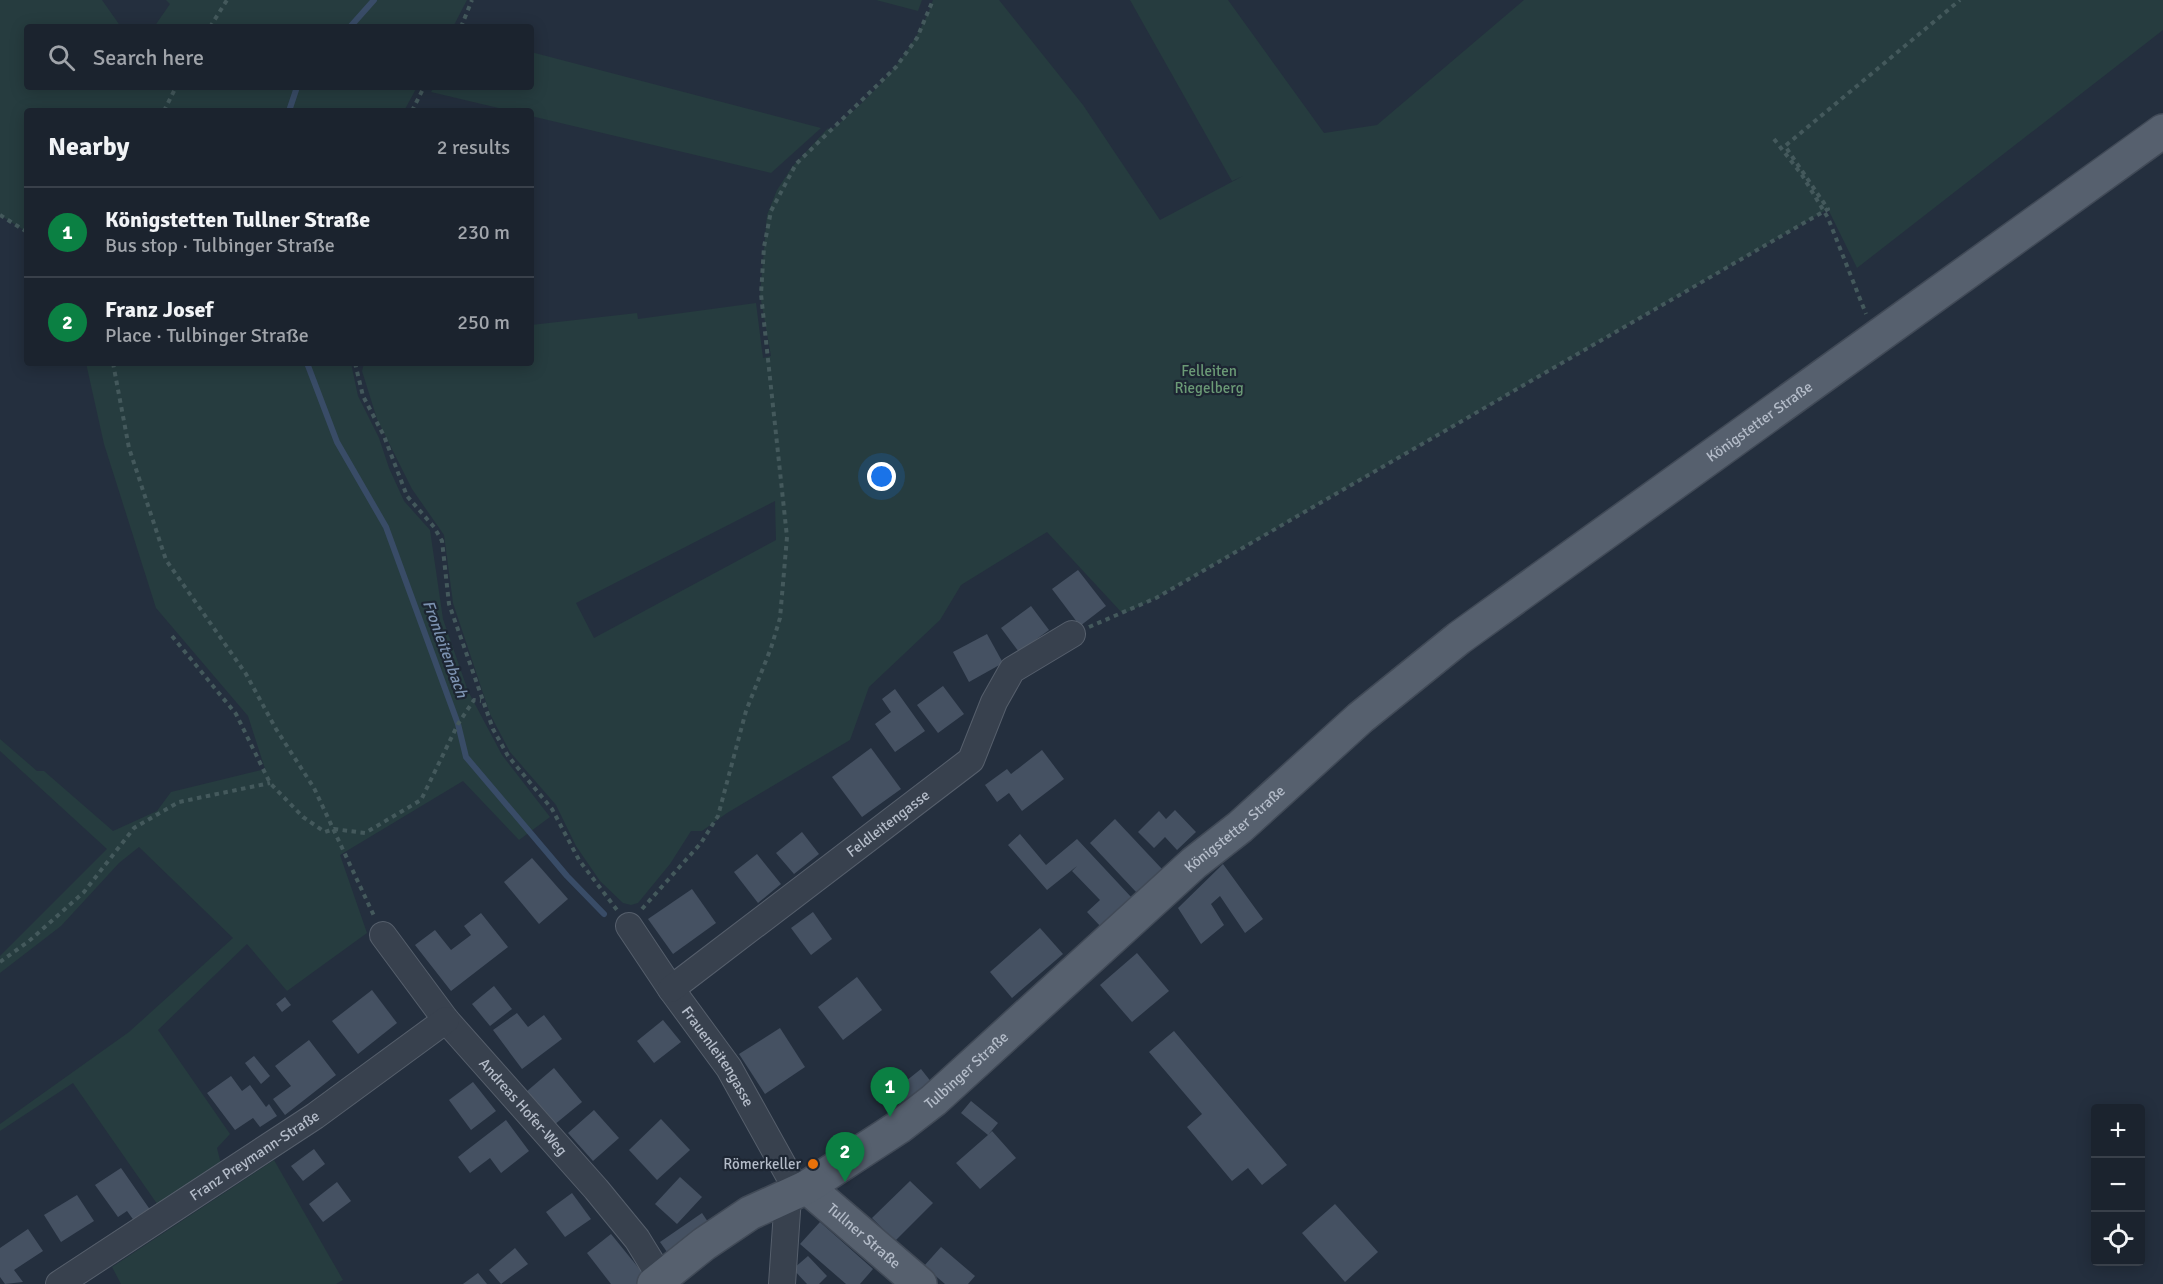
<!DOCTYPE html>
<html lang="en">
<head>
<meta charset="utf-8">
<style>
  :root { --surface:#1b232e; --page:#242b36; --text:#f1f3f6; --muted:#a0a4aa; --line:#39404a; --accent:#0b8043 }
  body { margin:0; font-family:Signika,sans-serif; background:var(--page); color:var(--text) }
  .controls { position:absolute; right:18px; bottom:18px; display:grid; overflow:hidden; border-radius:6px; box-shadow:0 3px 15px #0003 }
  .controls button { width:54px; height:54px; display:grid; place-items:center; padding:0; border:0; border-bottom:2px solid var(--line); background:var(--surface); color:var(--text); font:30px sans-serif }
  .you { position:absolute; left:882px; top:477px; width:21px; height:21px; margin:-15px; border:4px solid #fff; border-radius:50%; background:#1a73e8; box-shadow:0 0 0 9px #1a73e833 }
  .badge { display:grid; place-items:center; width:39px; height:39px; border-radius:50%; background:var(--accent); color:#fff; font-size:20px; font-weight:700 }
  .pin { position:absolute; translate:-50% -50px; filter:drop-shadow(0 2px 3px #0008) }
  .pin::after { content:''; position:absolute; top:32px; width:21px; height:18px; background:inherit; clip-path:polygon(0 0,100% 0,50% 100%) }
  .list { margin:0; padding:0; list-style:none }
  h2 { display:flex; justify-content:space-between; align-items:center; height:78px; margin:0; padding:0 24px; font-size:26px }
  h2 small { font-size:20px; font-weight:400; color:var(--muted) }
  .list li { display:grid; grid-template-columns:39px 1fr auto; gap:18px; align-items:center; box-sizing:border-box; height:90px; padding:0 24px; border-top:2px solid var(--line) }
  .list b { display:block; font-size:22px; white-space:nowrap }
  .list p { margin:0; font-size:20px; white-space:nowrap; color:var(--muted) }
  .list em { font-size:20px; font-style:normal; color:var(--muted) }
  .icon { flex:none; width:33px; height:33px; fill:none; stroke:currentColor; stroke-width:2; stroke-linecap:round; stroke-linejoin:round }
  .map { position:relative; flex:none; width:2163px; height:1284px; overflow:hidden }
  .search { position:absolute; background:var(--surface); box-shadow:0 3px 15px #0003; left:24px; top:24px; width:510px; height:66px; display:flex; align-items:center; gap:15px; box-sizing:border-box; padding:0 21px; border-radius:6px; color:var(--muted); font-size:22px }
  .panel { position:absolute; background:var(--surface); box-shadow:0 3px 15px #0003; left:24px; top:108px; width:510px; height:258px; border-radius:6px }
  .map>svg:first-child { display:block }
</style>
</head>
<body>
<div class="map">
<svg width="2163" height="1284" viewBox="0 0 2163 1284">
  <rect width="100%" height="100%" fill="#242f3e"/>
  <g fill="#263c3f" fill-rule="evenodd">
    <polygon points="0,0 102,0 121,27 27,27 27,87 417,87 404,111 27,111 27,232 0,215"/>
    <polygon points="166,0 467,0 453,27 154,27 170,4"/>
    <polygon points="876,0 922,0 918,11"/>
    <path d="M933,0H999L1083,105L1160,220L1243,176L1232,181L1130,0H1228L1324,133L1377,125L1524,0H2163V30L1857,268L1828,209L1156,598L1123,614L1047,532L961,585L940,620L869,687L850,740L727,813L702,831H691L670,864L638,903L631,905L623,903L600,881L576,846L556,805L510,752L490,714L453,603L444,535L412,489L377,419L362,371L364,363H531V325L637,313L638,319L756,303L763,358L771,356L760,295L767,215L777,190L792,167L828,128L830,131C874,95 914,54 933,0ZM775,501L776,540L594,638L576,603Z"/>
    <polygon points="531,52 821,128 771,173 531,116 531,111 511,111 431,92 434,87 531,87"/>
    <polygon points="86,363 351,363 358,396 379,438 389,468 404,501 430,530 443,619 468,691 502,755 550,817 519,840 463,781 340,855 367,933 287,991 247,944 158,1030 230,1134 217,1148 222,1168 162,1211 73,1083 0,1131 0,1124 129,1032 233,938 139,847 119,863 61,926 0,973 0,956 107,849 0,751 0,739 37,771 44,771 113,831 157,811 171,792 265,769 248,716 156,608 104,444"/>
    <polygon points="274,1160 343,1280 336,1284 121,1284 112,1267"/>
  </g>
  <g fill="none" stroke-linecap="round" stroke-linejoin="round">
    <g stroke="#394c67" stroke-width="6">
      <polyline points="350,27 374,0"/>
      <polyline points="289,111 297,87"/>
      <polyline points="307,363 337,442 386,527 458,724 466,757 567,876 604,914"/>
    </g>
  </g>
  <g fill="#455162">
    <polygon points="1078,570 1106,606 1080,626 1052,589"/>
    <polygon points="1031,606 1049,630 1019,652 1001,628"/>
    <polygon points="987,634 1003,663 969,682 953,652"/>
    <polygon points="943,686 964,714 938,733 917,705"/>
    <polygon points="895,689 925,731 895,752 875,724 891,712 882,699"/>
    <polygon points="871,748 901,789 862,817 832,777"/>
    <polygon points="1042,750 1064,779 1022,811 1009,793 997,802 985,785 1007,769 1011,774"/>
    <polygon points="1175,810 1196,832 1177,850 1165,837 1154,848 1138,832 1159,811 1166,819"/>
    <polygon points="1115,819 1162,869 1137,893 1090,843"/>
    <polygon points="802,832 819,854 794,874 776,853"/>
    <polygon points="1020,834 1046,865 1077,839 1132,898 1101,927 1087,912 1100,900 1072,871 1077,866 1047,890 1008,845"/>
    <polygon points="757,854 781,884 758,903 734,872"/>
    <polygon points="532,858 568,899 539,924 504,882"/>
    <polygon points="1223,864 1263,919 1245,933 1220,896 1211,904 1224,925 1201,944 1178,908"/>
    <polygon points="692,889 716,923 673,954 648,919"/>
    <polygon points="813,912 832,939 811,955 791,928"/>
    <polygon points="481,913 508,947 451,991 415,945 435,930 451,950 471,935 464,926"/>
    <polygon points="1040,928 1063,954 1012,998 990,972"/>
    <polygon points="1137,953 1169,991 1132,1022 1100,985"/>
    <polygon points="857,977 882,1010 843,1040 818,1007"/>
    <polygon points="494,986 512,1009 490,1026 472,1004"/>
    <polygon points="372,990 397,1023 358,1054 332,1021"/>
    <polygon points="285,997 291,1005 282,1012 276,1004"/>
    <polygon points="517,1013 528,1027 544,1015 562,1039 522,1069 493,1030"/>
    <polygon points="663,1020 681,1042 654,1063 637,1041"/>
    <polygon points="780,1028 805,1067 765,1094 739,1054"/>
    <polygon points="1174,1031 1287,1165 1262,1185 1248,1168 1232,1181 1187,1127 1202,1114 1149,1052"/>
    <polygon points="309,1040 336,1075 285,1115 273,1099 291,1086 275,1066"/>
    <polygon points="254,1056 270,1076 261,1084 245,1063"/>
    <polygon points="554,1068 582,1102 554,1125 526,1092"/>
    <polygon points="921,1069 932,1083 907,1103 896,1089"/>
    <polygon points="231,1076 242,1091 250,1085 266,1107 269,1104 277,1116 260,1127 253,1118 235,1130 207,1093"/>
    <polygon points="473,1082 496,1111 471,1130 449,1100"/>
    <polygon points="971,1101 998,1123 988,1135 992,1131 1016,1158 980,1189 956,1163 988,1135 961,1113"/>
    <polygon points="594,1110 619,1138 593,1161 568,1133"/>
    <polygon points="661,1119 690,1150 657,1180 629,1150"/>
    <polygon points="506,1120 529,1151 501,1173 490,1158 470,1173 458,1157"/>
    <polygon points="314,1149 325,1164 303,1181 291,1166"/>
    <polygon points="121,1168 151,1211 135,1222 127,1211 118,1217 95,1185"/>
    <polygon points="680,1177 702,1197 677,1224 655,1204"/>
    <polygon points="910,1181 933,1203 895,1241 872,1218"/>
    <polygon points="337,1182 351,1201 323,1222 309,1204"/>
    <polygon points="572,1193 591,1219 565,1237 546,1212"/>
    <polygon points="77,1195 94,1221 61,1242 44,1215"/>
    <polygon points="1335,1204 1378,1252 1345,1282 1302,1233"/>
    <polygon points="702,1213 714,1231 672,1259 660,1242"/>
    <polygon points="820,1222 873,1269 860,1284 846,1284 800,1244"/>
    <polygon points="28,1229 43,1251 14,1270 23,1282 5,1284 0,1277 0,1248"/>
    <polygon points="611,1234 646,1277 637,1284 611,1284 587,1253"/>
    <polygon points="941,1247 975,1276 968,1284 945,1284 924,1266"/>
    <polygon points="515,1248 528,1264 501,1284 489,1270"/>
    <polygon points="808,1256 827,1276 819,1284 807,1284 793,1269"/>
    <polygon points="478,1273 487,1284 463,1284"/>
  </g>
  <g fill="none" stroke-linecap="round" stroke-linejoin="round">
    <defs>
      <g id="minor">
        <path id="s1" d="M629,926L671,989L729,1068L798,1192"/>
        <path id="s2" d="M383,935L446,1020L596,1189L637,1239L661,1278"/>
        <path id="s3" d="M671,989L971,760L994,702L1012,670L1072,634"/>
        <path id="s4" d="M59,1284L315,1116L446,1020"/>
        <polyline points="782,1284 788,1197"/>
      </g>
      <g id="major">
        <path id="s5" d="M807,1187L920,1284"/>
        <path id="s6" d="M654,1284L704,1244L750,1213L807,1187L899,1127L934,1100L1194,863L1240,827L1360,718L1459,638L2163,131"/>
      </g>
    </defs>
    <use href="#minor" stroke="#565f6c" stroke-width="28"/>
    <use href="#major" stroke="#414a57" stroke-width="36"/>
    <g stroke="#44595c" stroke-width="4" stroke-dasharray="4.5 4.5" stroke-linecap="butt">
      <polyline points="210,27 227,0"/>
      <polyline points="461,27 472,0"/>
      <polyline points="164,111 176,87"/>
      <polyline points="412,111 424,87"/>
      <polyline points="1774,139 1802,175 1828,218 1866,314"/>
      <polyline points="0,215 27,232"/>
      <polyline points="113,363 129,448 166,560 246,674 276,729 314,788 375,918"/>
      <polyline points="355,363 363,396 384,436 407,496 434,527 442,541 449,604 493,729 508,756 552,809 579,860 617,910"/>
      <polyline points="1089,627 1156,598 1828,209 1785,146 1960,0"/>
      <polyline points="172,636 236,714 270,783 303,817 325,832 334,829 365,833 421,800 458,724 474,700 481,701"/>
      <polyline points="642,909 701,843 718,816 746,711 771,648 780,618 787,537 761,294 764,247 771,211 796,164 896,67 917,38 933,0"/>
      <polyline points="0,962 29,941 84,892 134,828 179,802 270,783"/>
    </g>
    <use href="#minor" stroke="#38414e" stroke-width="26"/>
    <use href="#major" stroke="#56606e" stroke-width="33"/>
  </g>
  <circle fill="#e8710a" stroke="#1d2633" stroke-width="2" cx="813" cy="1164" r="6"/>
  <g text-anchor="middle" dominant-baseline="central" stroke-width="4.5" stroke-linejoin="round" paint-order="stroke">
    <g font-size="15" fill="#6b9a76" stroke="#1d2633">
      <text x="1209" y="371">Felleiten<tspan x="1209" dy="17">Riegelberg</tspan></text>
    </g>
    <g font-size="15" fill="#b4bcc9" stroke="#1d2633">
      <text stroke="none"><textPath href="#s6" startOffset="1406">Königstetter Straße</textPath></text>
      <text stroke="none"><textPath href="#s6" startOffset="741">Königstetter Straße</textPath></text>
      <text stroke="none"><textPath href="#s3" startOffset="273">Feldleitengasse</textPath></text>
      <text stroke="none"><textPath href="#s1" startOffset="158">Frauenleitengasse</textPath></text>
      <text stroke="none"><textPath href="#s6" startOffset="380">Tulbinger Straße</textPath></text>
      <text stroke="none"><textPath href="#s2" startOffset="222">Andreas Hofer-Weg</textPath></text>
      <text stroke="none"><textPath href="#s4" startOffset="234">Franz Preymann-Straße</textPath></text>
      <text stroke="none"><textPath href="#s5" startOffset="75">Tullner Straße</textPath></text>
    </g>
    <g font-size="15" fill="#b4bcc9" stroke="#1d2633" text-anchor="end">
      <text x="801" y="1164">Römerkeller</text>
    </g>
    <g font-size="16" font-style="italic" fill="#7c92b1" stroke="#1d2633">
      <text transform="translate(445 649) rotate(70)">Fronleitenbach</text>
    </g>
  </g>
</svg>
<div class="controls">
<button>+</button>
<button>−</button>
<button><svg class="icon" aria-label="locate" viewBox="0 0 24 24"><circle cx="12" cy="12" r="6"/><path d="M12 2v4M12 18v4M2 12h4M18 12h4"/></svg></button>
</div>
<div class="you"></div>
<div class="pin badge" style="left:890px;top:1117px">1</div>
<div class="pin badge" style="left:845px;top:1182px">2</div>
<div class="search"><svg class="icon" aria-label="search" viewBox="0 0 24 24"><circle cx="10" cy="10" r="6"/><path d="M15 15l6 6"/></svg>Search here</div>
<section class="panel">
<h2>Nearby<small>2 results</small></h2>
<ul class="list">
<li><span class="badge">1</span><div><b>Königstetten Tullner Straße</b><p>Bus stop · Tulbinger Straße</p></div><em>230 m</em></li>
<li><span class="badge">2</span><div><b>Franz Josef</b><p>Place · Tulbinger Straße</p></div><em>250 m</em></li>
</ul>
</section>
</div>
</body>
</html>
